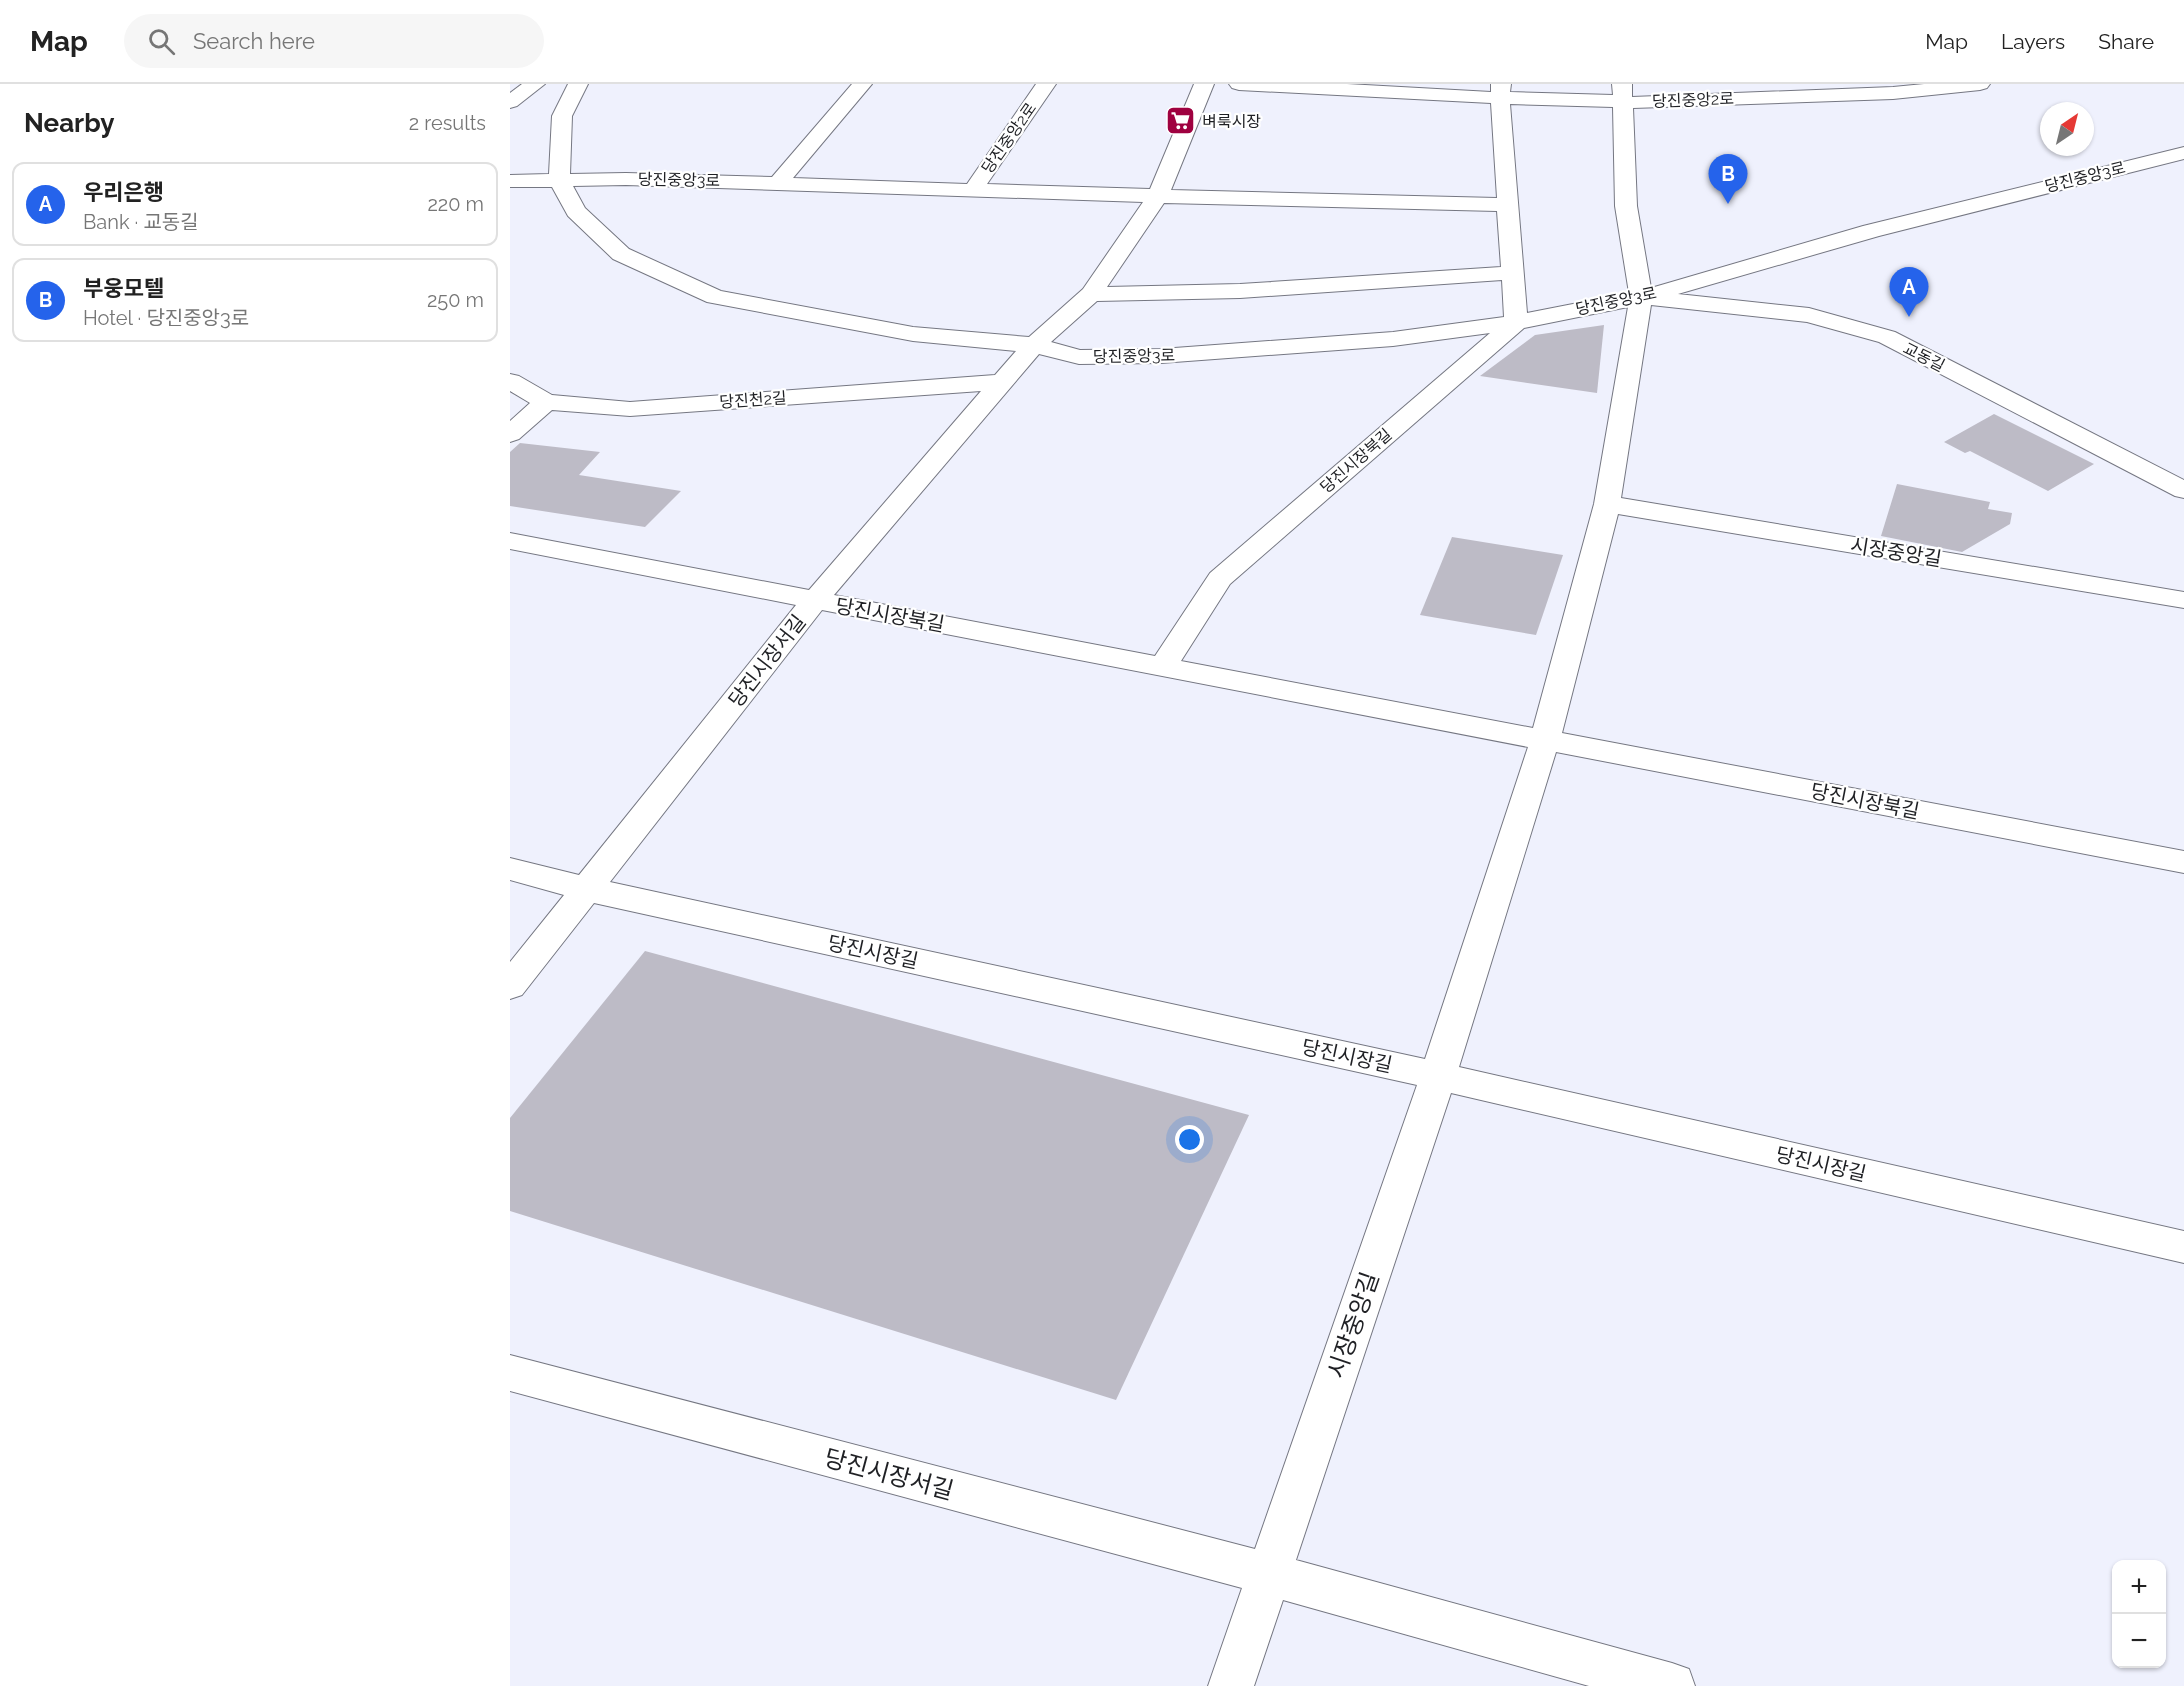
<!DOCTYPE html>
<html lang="en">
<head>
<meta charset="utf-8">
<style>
  :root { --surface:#fff; --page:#f6f6f6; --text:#222; --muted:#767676; --line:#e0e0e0; --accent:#2563eb }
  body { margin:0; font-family:Raleway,"Noto Sans KR",sans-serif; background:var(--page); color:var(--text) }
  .controls { position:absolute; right:18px; bottom:18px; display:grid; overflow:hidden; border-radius:12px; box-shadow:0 2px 4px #0004 }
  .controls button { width:54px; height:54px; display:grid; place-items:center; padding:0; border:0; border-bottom:2px solid var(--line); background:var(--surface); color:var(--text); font:30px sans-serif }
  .compass { position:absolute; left:1530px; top:18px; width:54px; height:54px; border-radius:50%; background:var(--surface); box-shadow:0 2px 4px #0004; rotate:35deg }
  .you { position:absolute; left:680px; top:1056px; width:21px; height:21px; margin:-15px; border:4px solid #fff; border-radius:50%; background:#1a73e8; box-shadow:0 0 0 9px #1a73e833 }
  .badge { display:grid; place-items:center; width:39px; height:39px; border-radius:50%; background:var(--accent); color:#fff; font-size:20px; font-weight:700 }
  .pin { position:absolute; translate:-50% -50px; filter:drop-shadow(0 2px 3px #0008) }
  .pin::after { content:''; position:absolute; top:32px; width:21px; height:18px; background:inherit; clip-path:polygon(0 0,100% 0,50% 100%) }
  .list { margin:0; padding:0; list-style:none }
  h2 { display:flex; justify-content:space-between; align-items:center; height:78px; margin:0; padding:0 24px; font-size:26px }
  h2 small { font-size:20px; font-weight:400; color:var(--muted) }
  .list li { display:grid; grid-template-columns:39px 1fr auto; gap:18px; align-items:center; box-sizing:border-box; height:84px; margin:0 12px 12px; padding:0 12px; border:2px solid var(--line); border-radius:12px }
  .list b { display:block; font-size:22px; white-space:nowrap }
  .list p { margin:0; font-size:20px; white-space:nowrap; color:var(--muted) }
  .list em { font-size:20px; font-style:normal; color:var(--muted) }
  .icon { flex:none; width:33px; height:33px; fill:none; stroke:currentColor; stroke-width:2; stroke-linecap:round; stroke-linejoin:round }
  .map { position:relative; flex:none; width:1674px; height:1602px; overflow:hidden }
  header { display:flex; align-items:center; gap:36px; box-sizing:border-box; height:84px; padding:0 30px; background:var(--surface); border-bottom:2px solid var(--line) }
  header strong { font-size:28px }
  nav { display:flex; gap:33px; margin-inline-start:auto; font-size:21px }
  .search { width:420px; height:54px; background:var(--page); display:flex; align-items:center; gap:15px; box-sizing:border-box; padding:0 21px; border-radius:33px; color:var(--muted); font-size:22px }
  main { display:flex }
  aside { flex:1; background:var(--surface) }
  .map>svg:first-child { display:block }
</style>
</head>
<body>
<header>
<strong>Map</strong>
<div class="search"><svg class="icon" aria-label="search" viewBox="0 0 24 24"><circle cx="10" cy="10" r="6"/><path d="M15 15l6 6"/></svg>Search here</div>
<nav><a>Map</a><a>Layers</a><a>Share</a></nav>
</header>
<main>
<aside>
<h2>Nearby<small>2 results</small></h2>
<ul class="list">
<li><span class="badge">A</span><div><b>우리은행</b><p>Bank · 교동길</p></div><em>220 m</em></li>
<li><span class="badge">B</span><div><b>부웅모텔</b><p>Hotel · 당진중앙3로</p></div><em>250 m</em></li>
</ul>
</aside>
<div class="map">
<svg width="1674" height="1602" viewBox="0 0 1674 1602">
  <rect width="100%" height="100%" fill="#eff1fd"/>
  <g fill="#bdbbc6">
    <polygon points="1094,241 1087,309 970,292 1025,251"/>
    <polygon points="1484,330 1584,380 1538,407 1460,367 1455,369 1434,358"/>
    <polygon points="10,359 90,368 69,391 171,407 135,443 0,422 0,368"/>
    <polygon points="1387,400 1480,418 1478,425 1502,429 1500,440 1452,468 1371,452"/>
    <polygon points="942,453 1053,471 1026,551 910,531"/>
    <polygon points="135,867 739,1031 606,1316 0,1127 0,1034"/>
  </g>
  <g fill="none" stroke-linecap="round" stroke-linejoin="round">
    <defs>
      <g id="street">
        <polygon points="12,0 35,0 7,22 0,24 0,9"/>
        <path d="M58,0H78L62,32L60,90L116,89L262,93L342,0H362L283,94L457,100L526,0H546L477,100L640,105L684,0H704L661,106L987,114L981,19L729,6L722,4L719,0H837L981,8V0H1001L1000,8L1103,11L1102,0H1122V13L1383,3L1414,0H1480L1477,4L1470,6L1383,15L1123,24L1127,122L1141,204L1353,142L1674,63V75L1369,152L1168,210L1299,224L1385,248L1674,396V414L1665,412L1369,258L1297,238L1141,221L1111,414L1674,508V524L1108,430L1052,649L1674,767V789L1046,668L949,983L1674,1147V1179L941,1009L786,1476L1162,1579L1179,1585L1185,1602H1079L773,1516L744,1602H698L732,1504L0,1307V1271L745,1465L907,1001L84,819L12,911L0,915V878L54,811L0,796V774L69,791L286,521L0,465V449L299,506L471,307L120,332L42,326L9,355L0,358V337L20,319L0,307V290L9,292L42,311L120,318L485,291L506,267L403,257L197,218L103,175L58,132L42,103H0V91L39,90L42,32ZM1000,20L1103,23L1105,122L1119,209L1017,229ZM116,101L633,118L573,205L519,253L403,243L211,207L119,165L75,124L63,102ZM654,119L987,127L991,183L730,200L597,203ZM992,196L994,233L883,248L651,265L570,266L541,258L587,217L730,214ZM1118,223L1084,420L1023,644L671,577L720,500L1014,244ZM980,249L700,489L645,572L324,511L529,270L569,280L651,279L883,262ZM312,526L1018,663L915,975L100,798Z"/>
      </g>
    </defs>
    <use href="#street" stroke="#757782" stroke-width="2"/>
    <use href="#street" fill="#fff" fill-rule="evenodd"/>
  </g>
  <defs>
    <symbol id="supermarket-square" viewBox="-11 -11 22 22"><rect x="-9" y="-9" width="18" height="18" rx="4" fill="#9f0140" stroke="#fff"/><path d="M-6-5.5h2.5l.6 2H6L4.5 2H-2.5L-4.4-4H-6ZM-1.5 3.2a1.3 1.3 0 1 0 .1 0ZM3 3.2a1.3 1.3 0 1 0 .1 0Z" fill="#fff"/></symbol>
  </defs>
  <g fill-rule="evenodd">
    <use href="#supermarket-square" x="654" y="20" width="33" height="33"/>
  </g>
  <g text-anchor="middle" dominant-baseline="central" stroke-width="4.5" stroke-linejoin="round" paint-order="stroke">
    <g font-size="16" fill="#1f2024" stroke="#fff">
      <text transform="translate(1183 16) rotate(-2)">당진중앙2로</text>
      <text transform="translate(499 54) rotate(-55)">당진중앙2로</text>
      <text transform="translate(1575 93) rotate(-14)">당진중앙3로</text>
      <text transform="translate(169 96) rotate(1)">당진중앙3로</text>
      <text transform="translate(1106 217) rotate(-12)">당진중앙3로</text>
      <text transform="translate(624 272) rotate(-1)">당진중앙3로</text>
      <text transform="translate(1414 273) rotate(27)">교동길</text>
      <text transform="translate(243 316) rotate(-4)">당진천2길</text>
      <text transform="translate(846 377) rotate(-41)">당진시장북길</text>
    </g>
    <g font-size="16" fill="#1f2024" stroke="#fff" text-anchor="start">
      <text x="692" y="37">벼룩시장</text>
    </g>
    <g font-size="20" fill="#1f2024" stroke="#fff">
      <text transform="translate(1386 468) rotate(9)">시장중앙길</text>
      <text transform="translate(380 531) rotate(10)">당진시장북길</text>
      <text transform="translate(257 577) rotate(-52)">당진시장서길</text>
      <text transform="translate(1355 717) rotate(11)">당진시장북길</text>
      <text transform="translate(363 868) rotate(12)">당진시장길</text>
      <text transform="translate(837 972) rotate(12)">당진시장길</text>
      <text transform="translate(1311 1080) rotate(13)">당진시장길</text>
    </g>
    <g font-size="24" fill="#1f2024" stroke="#fff">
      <text transform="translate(843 1241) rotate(-71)">시장중앙길</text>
      <text transform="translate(379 1390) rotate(15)">당진시장서길</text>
    </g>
  </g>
</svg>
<div class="controls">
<button>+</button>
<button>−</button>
</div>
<svg class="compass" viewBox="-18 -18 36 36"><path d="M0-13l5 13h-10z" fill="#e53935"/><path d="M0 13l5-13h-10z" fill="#767676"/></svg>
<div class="you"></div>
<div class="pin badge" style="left:1399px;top:233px">A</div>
<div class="pin badge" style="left:1218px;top:120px">B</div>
</div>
</main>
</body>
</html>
